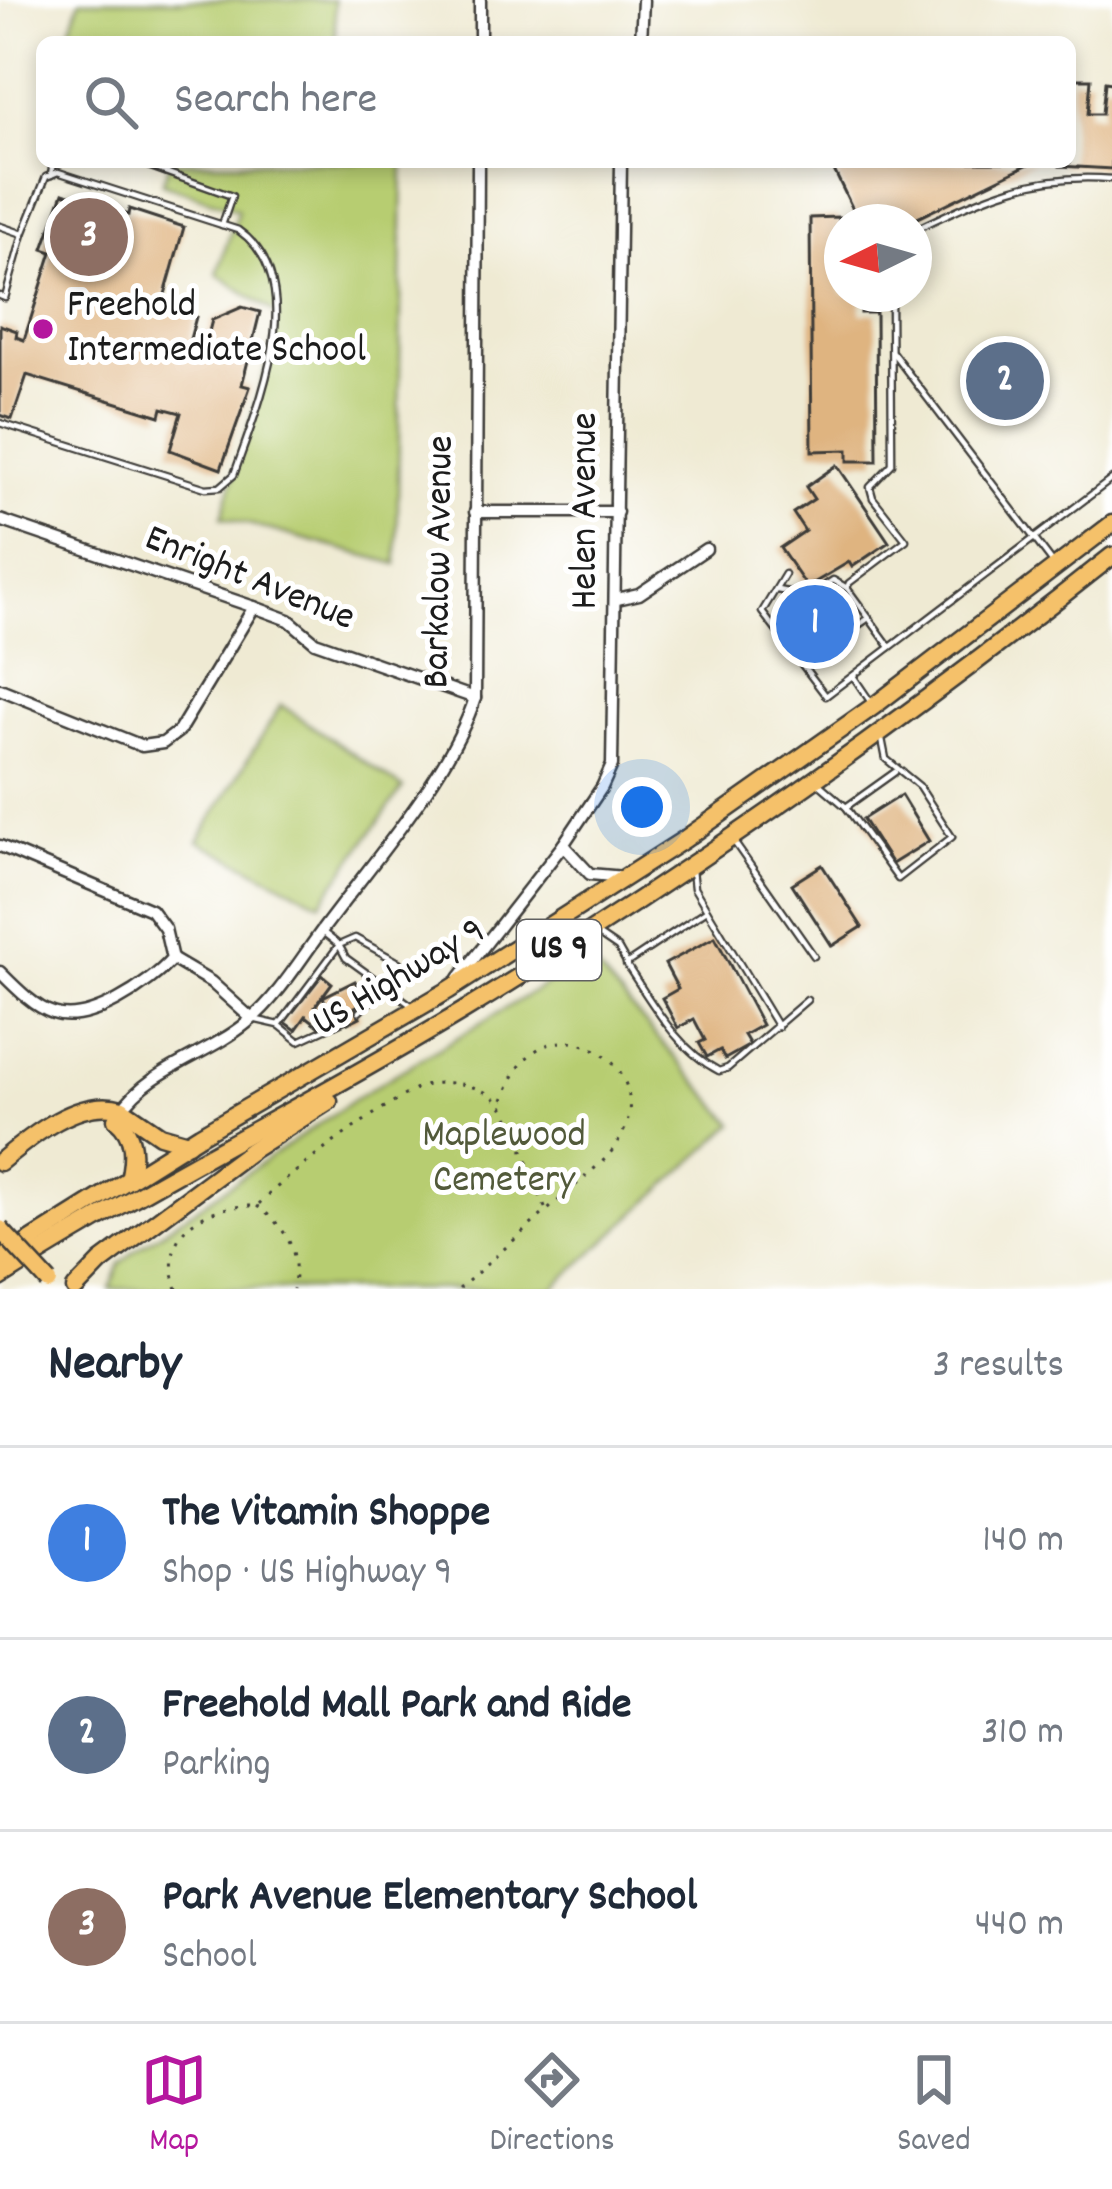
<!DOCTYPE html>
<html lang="en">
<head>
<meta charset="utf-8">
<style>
  :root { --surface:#fff; --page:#f6f6f7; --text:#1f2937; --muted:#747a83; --line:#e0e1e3; --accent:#b5179e }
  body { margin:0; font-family:Dekko,sans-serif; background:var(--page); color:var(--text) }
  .compass { position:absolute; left:824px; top:204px; width:108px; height:108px; border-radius:50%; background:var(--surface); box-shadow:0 6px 18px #0003; rotate:265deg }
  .you { position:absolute; left:642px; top:807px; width:42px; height:42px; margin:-30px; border:9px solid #fff; border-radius:50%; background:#1a73e8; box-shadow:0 0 0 18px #1a73e833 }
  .badge { display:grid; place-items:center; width:78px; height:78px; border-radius:50%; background:var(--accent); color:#fff; font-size:39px; font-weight:700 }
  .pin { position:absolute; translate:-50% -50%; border:6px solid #fff; box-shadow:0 3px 12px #0006 }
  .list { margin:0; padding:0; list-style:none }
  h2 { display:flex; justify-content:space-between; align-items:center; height:156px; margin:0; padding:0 48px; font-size:51px }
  h2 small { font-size:39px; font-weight:400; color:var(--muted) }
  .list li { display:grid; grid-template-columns:78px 1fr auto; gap:36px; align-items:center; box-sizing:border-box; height:192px; padding:0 48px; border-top:3px solid var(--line) }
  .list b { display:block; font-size:45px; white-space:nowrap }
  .list p { margin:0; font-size:39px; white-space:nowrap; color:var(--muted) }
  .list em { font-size:39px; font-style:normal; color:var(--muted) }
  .icon { flex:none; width:66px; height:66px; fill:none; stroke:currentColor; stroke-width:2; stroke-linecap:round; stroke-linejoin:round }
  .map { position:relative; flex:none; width:1112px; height:1289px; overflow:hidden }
  .search { position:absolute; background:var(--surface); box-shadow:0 6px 18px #0003; left:36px; right:36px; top:36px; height:132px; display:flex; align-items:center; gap:30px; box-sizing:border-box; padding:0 42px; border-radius:18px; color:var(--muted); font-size:45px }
  .sheet { height:732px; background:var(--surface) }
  nav { display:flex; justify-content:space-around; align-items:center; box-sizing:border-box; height:168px; border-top:3px solid var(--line); background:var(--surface); font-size:33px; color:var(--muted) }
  nav a { display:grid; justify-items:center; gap:6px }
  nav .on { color:var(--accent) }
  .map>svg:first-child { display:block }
</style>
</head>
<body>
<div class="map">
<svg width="1112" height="1289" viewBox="0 0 1112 1289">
  <rect width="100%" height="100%" fill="#fff"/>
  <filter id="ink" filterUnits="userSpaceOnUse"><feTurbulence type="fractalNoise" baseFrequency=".00833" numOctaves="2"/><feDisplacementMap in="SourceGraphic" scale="24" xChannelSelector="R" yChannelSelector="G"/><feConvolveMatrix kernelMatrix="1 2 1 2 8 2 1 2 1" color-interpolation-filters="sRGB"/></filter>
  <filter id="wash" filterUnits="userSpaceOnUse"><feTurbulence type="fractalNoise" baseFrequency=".004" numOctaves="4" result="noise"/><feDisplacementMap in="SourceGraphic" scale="48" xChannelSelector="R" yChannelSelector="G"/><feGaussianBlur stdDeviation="2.7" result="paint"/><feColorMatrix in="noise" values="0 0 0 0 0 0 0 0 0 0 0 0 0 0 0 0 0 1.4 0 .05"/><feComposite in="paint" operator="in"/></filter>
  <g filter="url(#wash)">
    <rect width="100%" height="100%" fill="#efead3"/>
    <g fill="#b7cd71" stroke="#6a7446" stroke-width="3">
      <polygon points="80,0 334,0 336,42 66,42"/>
      <polygon points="170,162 403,162 397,564 222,517 276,333 275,313 217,274 238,210 162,183"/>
      <polygon points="281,705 403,788 321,903 198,841"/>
      <polygon points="588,959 734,1124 552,1289 110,1289 120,1264 134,1251 361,1095"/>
    </g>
    <g id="blocks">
      <g fill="#dfb480">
        <polygon points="1072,79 1091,79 1088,114 1102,114 1105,82 1112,83 1112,169 1060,166 1060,162 1070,162"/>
        <polygon points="830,162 1033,162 909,222 859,222"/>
        <polygon points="63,193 128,215 129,209 184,227 162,305 196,317 190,339 206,343 212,320 242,307 260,312 242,385 250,387 221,469 170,450 181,413 162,408 160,416 27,375 12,419 0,415 0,325 17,331 16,337 24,340 52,252 43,249"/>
        <polygon points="839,217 842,294 861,294 861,313 876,313 877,461 848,461 848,450 812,451 810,218"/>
        <polygon points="837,465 889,542 852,567 849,562 807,587 780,548 805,531 793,513 814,499 806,487"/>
        <polygon points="826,594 848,624 803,655 782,625"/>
        <polygon points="901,795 929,841 892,864 863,819"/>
        <polygon points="632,796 644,805 628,828 616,819"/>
        <polygon points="822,865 862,927 832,946 792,884"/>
        <polygon points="715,937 762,1025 744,1035 750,1045 725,1059 720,1050 707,1057 699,1043 705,1040 694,1019 678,1028 662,998 678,989 665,964"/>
        <polygon points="322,975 332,983 315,1006 321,1011 328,1008 323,997 355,981 365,1002 355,1007 360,1017 348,1023 344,1015 320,1027 306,1016 296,1030 285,1022"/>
      </g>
    </g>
  </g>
  <g filter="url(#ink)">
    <use href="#blocks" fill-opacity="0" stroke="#3c3b37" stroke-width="3"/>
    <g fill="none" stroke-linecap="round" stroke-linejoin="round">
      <defs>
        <g id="service">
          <polyline points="137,162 232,196 222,225"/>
          <polyline points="51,175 53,162"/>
          <polyline points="0,226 23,234"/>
          <path d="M914,230C983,197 1033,172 1112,179"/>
          <path d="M0,296L5,298L23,234L46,177L58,172L238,230C313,282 257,408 234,475L220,487L206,488L0,423"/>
          <polyline points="893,353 1053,563"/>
          <polyline points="785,574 762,612 826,696 1112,479"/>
          <polyline points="777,590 809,596 833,580 847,588"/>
          <polyline points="890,647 847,588 849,583 906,540 873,498 870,487 892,464 891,294"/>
          <polyline points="802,664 866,620"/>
          <polyline points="853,676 870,701"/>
          <polyline points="818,783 846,807 898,879 952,837 919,786 886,759 882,739"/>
          <polyline points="846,807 895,772"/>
          <polyline points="734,842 814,956"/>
          <polyline points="692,870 694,888 778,1027"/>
          <path d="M707,910L626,964C651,1001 677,1050 719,1071L728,1068L807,1000"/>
          <polyline points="324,933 339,945 346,958 411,1005"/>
          <polyline points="596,933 618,948 626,962"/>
          <polyline points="257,1020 279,1025 299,1041 347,1019"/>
          <polyline points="279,1025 339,945 355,938 402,964 400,974 359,1012"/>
        </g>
        <g id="minor">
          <polyline points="480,42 480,0"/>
          <polyline points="641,42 643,0"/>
          <polyline points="475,512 617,512"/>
          <polyline points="0,520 254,607 289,620 315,642 475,698"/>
          <polyline points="617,599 639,594 706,549"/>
          <polyline points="0,689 142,746 163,743 179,731 254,607"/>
          <polyline points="563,845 590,874 624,877"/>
          <path d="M0,846L151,910L165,929L172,959C150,984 88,1026 53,1013C34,1007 14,986 0,972"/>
          <polyline points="172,959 211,982 252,1019"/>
          <polyline points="459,978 563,845 602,787 612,765 621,162"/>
          <path d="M121,1111C150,1068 207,1056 248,1022C278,997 300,960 323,929C371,864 451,773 475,698L478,162"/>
        </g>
        <path id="primary" d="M0,1162C31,1136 80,1096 122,1109"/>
        <g id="trunk">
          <polyline points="122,1109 160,1135 188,1143"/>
          <path d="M116,1119C136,1135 134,1158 129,1180"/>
          <polyline points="0,1260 200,1135 449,990 685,839 874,706 1112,524"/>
          <path d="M0,1278C151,1182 312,1103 465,1010C690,873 906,720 1112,556"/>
          <polyline points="75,1289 101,1262 252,1150 329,1101"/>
        </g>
      </defs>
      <use href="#service" stroke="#3c3b37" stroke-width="9"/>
      <use href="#minor" stroke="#3c3b37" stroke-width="15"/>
      <use href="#primary" stroke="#3c3b37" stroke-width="21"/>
      <use href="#trunk" stroke="#3c3b37" stroke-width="21"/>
      <g stroke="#3c3b37" stroke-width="3" stroke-dasharray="3 9" stroke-linecap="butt">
        <path d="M257,1206C287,1228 301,1252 293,1289"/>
        <path d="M177,1289C157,1230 206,1204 257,1206C281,1179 392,1096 424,1086C448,1078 486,1085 502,1106C516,1125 535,1186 546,1210"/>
        <path d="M459,1289L605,1159C677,1082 572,1004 523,1062C512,1075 507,1090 501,1105"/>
      </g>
      <use href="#service" stroke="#fff" stroke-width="4.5"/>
      <use href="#minor" stroke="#fff" stroke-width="10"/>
      <use href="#primary" stroke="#f5c16b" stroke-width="16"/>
      <use href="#trunk" stroke="#f5c16b" stroke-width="16"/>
      <defs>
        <polyline id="primary-bridge" points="0,1229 49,1282"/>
      </defs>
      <use href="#primary-bridge" stroke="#3c3b37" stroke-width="21" stroke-linecap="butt"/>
      <use href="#primary-bridge" stroke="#f5c16b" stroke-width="16"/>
    </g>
  </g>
  <circle fill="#b5179e" stroke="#fff" stroke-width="4.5" cx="43" cy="329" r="12"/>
  <g text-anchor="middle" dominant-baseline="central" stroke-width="10" stroke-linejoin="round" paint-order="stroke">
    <rect fill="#fff" stroke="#606060" stroke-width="3" x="517" y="920" width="84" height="60" rx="9"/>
    <g font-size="36" font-weight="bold" fill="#1c1c1c">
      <text x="559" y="950">US 9</text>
    </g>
    <g font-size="39" fill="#1c1c1c" stroke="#fff" text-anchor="start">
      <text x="67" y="307">Freehold<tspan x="67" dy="45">Intermediate School</tspan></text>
    </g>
    <g font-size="39" fill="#1c1c1c" stroke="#fff">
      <text transform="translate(587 511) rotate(-90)">Helen Avenue</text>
      <text transform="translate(441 562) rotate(-89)">Barkalow Avenue</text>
      <text transform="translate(249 580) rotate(22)">Enright Avenue</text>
      <text transform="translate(400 979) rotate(-31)">US Highway 9</text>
    </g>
    <g font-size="39" fill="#525a3a" stroke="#fff">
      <text x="504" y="1137">Maplewood<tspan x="504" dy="45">Cemetery</tspan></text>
    </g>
  </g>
</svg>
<svg class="compass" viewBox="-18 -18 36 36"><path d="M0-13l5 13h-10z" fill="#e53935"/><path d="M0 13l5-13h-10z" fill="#747a83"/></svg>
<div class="you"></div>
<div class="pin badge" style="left:815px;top:624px;background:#3f7fe0">1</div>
<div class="pin badge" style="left:1005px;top:381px;background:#5c6f8a">2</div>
<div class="pin badge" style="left:89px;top:237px;background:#8d6e63">3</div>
<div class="search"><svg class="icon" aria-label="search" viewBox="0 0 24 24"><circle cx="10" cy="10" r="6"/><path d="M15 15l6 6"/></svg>Search here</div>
</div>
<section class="sheet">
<h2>Nearby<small>3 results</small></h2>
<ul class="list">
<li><span class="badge" style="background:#3f7fe0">1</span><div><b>The Vitamin Shoppe</b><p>Shop · US Highway 9</p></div><em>140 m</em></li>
<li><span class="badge" style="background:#5c6f8a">2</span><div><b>Freehold Mall Park and Ride</b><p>Parking</p></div><em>310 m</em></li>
<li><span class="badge" style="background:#8d6e63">3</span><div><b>Park Avenue Elementary School</b><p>School</p></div><em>440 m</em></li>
</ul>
</section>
<nav>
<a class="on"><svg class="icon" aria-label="map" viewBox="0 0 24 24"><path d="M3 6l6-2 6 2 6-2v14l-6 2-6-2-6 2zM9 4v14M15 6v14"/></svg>Map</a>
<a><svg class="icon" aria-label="directions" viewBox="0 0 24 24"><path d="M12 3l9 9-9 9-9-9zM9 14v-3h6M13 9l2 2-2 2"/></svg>Directions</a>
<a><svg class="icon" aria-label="saved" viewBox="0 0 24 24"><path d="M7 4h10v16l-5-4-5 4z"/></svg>Saved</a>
</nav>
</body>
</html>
